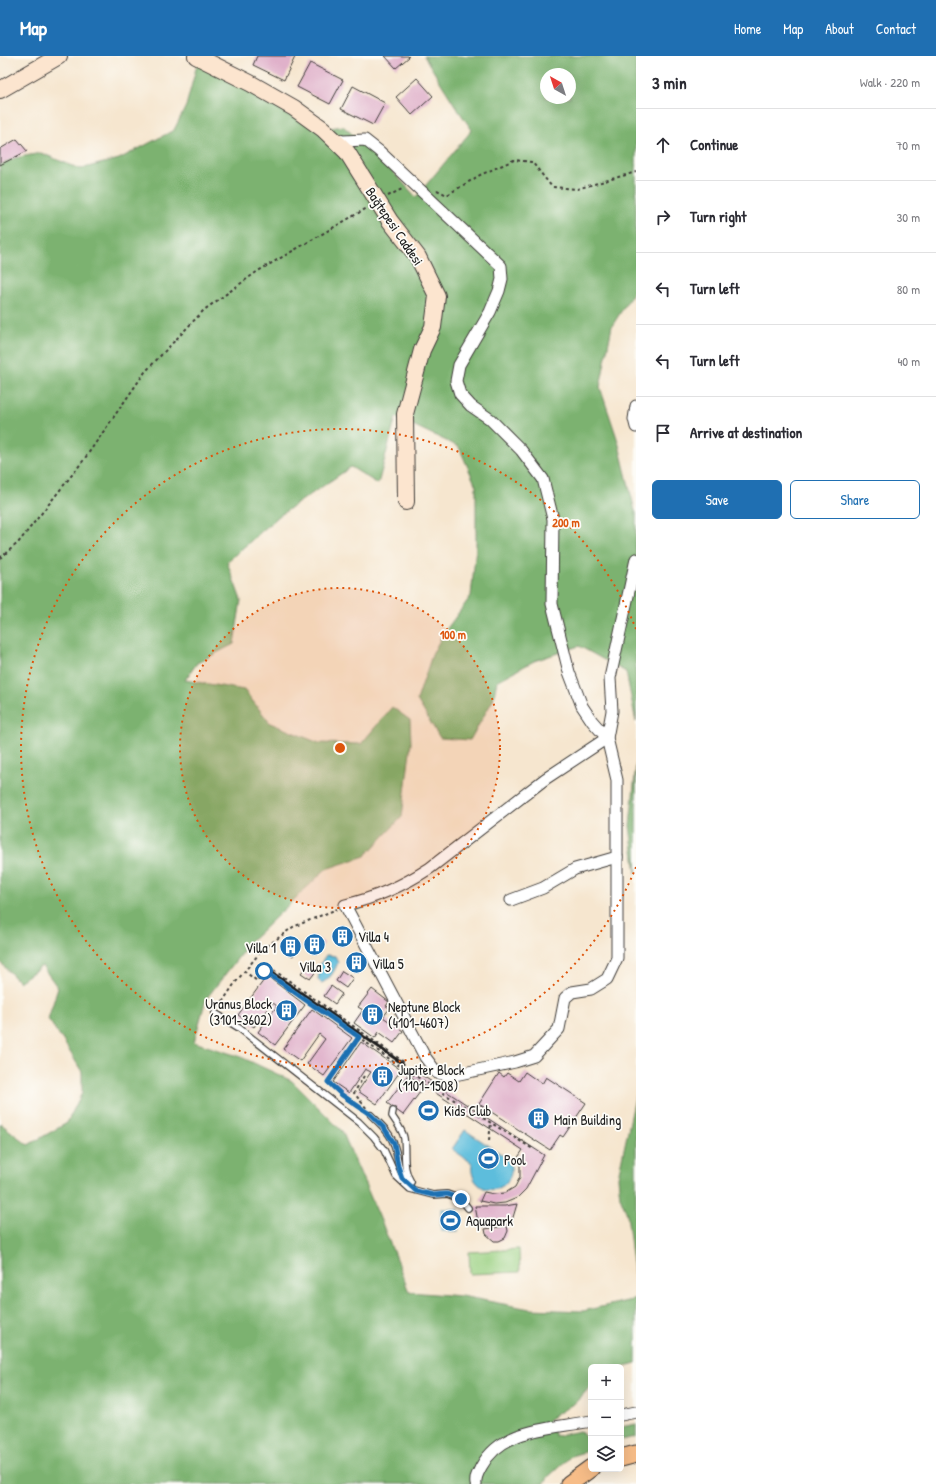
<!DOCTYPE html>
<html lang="en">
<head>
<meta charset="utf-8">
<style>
  :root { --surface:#fff; --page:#f2f2f3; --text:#2b2b33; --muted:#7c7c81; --line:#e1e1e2; --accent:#1f6fb2 }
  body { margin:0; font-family:"Patrick Hand",sans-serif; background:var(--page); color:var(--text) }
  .controls { position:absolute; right:12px; bottom:12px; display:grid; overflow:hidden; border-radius:6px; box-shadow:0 4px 16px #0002 }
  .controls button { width:36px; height:36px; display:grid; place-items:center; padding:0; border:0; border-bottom:1px solid var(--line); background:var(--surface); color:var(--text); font:20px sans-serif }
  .compass { position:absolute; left:540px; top:12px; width:36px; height:36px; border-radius:50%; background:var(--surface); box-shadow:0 4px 16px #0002; rotate:321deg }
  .stop { position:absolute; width:12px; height:12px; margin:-9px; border:3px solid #1f6fb2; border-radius:50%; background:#fff }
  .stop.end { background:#1f6fb2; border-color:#fff; box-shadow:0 1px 4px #0008 }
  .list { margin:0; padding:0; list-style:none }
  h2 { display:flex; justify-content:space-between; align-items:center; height:52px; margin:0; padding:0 16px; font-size:17px }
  h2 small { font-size:13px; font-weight:400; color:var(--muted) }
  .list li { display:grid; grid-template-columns:26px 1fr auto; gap:12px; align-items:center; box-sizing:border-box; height:72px; padding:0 16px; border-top:1px solid var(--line) }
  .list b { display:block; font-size:15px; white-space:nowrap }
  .list em { font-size:13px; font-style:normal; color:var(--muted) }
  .actions { display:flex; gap:8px; padding:12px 16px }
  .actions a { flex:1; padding:9px 0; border:1px solid var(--accent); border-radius:6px; text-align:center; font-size:14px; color:var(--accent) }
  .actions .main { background:var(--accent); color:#fff }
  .icon { flex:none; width:22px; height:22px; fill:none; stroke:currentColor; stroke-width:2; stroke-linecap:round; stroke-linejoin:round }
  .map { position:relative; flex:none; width:636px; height:1428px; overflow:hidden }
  header { display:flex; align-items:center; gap:24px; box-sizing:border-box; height:56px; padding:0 20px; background:var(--accent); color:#fff }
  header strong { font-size:19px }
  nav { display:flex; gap:22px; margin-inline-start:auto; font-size:14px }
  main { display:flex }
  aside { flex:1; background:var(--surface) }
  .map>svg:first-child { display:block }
</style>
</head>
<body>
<header>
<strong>Map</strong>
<nav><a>Home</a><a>Map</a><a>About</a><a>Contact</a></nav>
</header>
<main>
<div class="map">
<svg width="636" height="1428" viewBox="0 0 636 1428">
  <rect width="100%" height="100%" fill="#fdfcf7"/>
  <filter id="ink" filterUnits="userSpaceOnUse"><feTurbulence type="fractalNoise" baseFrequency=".025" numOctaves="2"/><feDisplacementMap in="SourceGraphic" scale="8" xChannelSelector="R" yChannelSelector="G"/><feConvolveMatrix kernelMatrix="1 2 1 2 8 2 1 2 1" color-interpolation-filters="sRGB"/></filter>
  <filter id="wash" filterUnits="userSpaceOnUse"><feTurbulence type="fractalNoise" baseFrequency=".012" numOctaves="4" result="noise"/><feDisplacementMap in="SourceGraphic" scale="16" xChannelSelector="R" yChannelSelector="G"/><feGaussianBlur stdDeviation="0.9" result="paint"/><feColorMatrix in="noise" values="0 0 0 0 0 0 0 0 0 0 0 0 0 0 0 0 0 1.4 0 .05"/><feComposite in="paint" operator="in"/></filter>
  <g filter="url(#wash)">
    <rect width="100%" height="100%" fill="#f6e6cf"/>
    <polygon fill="#9ad081" stroke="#5b764e" points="519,1193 520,1216 470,1218 469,1196"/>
    <g fill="#7bb26f" stroke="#4c6746" fill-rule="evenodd">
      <path d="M424,0H636V232L612,270L600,331L618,385L635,455L636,457V666L626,616L579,590L534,605L497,625L493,644L470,684L440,682L417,644L432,599L443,578L471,540L476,491V430L459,391L396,361L378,428L351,411L279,460L227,506L241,544L234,588L197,607L185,624L244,634L270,667L319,687L361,688L392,651L410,664L411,687L402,761L365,800L326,813L251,885L206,943L194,986L241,1001L292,1025L342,1075L382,1167L409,1236L461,1240L530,1253L583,1255L636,1243V1307L621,1311H591V1330L576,1346L548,1364L555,1380L580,1375L589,1385L591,1384V1394L571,1400L548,1421L544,1428H0V1067L28,1089L67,1067L82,1037V1016L64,986L48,963L58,932L42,910L19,926L0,906V108L9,103L41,97L80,113L119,103L174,74L186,50L199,1L323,73L343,70L384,106L416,141L472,74L456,51ZM546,18H570V42H546Z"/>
      <polygon points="636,708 636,817 630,770"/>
      <polygon points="636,1037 636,1232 627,1158 620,1141 618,1121"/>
      <polygon points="636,1368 636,1381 621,1384 621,1371"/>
    </g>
    <g fill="#5dbddc" stroke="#3c6c7c">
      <path d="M326,899L335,900L338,906C335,914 330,924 321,927L318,923L319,918L318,912Z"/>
      <circle cx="429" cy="1054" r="6"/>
      <path d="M465,1074L504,1100C525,1117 496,1147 477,1127C472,1121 471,1114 472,1107L452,1093Z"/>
      <rect x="441" y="1153" width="17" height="22"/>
    </g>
    <g id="blocks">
      <g fill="#e0b1ca">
        <polygon points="257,0 292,0 295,1 284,24 253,9"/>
        <polygon points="385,0 408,0 409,1 396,12"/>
        <polygon points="310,7 343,24 330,48 297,31"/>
        <polygon points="417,22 433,40 412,59 396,41"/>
        <polygon points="353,30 385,47 373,69 341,53"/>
        <polygon points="17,83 27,95 0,109 0,93"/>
        <polygon points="340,871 351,880 344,889 333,881"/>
        <polygon points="314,880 324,887 317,897 307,890"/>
        <polygon points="288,882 300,890 293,900 281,892"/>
        <polygon points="354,898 365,906 358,916 347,908"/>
        <polygon points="308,908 317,914 310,923 301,917"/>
        <polygon points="342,915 353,922 346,932 336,925"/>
        <polygon points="267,920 305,949 275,989 258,976 277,950 273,947 254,971 238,959"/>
        <polygon points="331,930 342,938 335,948 324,940"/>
        <polygon points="372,933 389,946 386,950 390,952 383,961 403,975 394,987 379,976 375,982 354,967 363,954 358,951"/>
        <polygon points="312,953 352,982 324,1020 307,1008 325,983 319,978 300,1005 283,993"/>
        <polygon points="361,986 401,1014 377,1048 358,1035 371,1016 365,1013 349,1037 333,1026"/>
        <polygon points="409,1011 544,1099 526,1133 517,1142 505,1147 494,1148 480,1145 484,1136 494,1138 505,1137 515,1131 520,1121 520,1109 517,1103 523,1094 405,1017"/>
        <polygon points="525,1016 542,1028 546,1021 586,1047 563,1081 560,1079 550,1094 479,1048 499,1017 504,1021 507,1017 519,1025"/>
        <polygon points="407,1020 423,1032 403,1059 387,1047"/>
        <polygon points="517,1148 511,1168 479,1171 475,1150 505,1150"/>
        <polygon points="507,1170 508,1175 505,1182 499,1185 494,1185 486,1178 485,1173"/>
      </g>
    </g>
  </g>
  <g filter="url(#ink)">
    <use href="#blocks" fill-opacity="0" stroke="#3d3a37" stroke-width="1"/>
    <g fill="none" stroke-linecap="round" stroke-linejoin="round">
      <defs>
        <g id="lane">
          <polyline points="215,957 239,972 359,1066 374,1081 384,1094 396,1120 410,1133 433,1139 447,1138 461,1143 468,1152"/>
          <path d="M393,1055L392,1060C396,1066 403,1075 404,1082C406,1097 402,1113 411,1126"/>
          <path d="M371,1059C379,1067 391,1077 394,1089C400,1106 396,1115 410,1129"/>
        </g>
        <g id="street">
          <polyline points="333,82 343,85 365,84 379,95 501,210 502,223 499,235 490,256 459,309 456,325 460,338 471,350 490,363 521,394 543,423 553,463 552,548 569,616 582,650 592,665 607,682 617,724 617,801 575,813 543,832 511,844"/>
          <polyline points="636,350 634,363 636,371"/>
          <path d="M617,801V902L607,923L591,933L572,936L565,942L559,973L534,1000L515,1006L450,1020L437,1017L425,1001L345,849C376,842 404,829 430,812L545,723L607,682L612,655L610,622L636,503"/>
          <polyline points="621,1359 636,1356"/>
          <path d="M476,1428C475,1421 478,1417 481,1411C502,1371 553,1373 591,1365"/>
        </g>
        <g id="secondary">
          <polyline points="196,0 250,27 294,52 323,73 347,96 390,165 418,201 437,240 433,271 422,294 405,358 406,446"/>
          <polyline points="0,34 59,0"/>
        </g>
        <g id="primary">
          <polyline points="621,1402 636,1398"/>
          <polyline points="569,1428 591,1412"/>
        </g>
      </defs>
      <use href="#lane" stroke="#3d3a37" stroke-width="8"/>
      <use href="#street" stroke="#3d3a37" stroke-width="13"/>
      <use href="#secondary" stroke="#3d3a37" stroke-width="18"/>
      <use href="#primary" stroke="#3d3a37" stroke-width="19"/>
      <g stroke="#3d3a37" stroke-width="2" stroke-dasharray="3 3" stroke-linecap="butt">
        <polyline points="437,134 447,139 480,119 514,104 532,106 552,131 577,133 636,116"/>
        <polyline points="388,140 404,132"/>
        <polyline points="0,502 18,487 83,405 145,316 204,254 258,215 367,152"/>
        <polyline points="244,915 257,925 268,910 404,1006 401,1011"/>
        <polyline points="264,915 401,1011 533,1093"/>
        <polyline points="219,951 235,927 262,894 293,871 337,853"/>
        <polyline points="359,982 328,1026 342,1039 365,1055"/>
        <polyline points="364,1020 354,1037 367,1053"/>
        <polyline points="489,1084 491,1067"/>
      </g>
      <use href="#lane" stroke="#fff" stroke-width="5.5"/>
      <use href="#street" stroke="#fff" stroke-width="11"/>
      <use href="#secondary" stroke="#fce5cf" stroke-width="16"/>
      <use href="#primary" stroke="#f7bd88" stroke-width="17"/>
      <polyline stroke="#1c1c1c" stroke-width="3" points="267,913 403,1008"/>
    </g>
  </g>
  <g fill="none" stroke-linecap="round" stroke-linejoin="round" filter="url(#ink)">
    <polyline stroke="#1f6fb2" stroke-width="5" points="264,915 359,981 328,1026 342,1039 371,1059 384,1072 394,1087 398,1110 402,1122 416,1135 433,1139 447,1138 461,1143"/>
  </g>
  <circle cx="340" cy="692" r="160" fill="#de560d" fill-opacity=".12"/>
  <g fill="none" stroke="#de560d" stroke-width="2" stroke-dasharray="2 4">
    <circle cx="340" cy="692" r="160"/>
    <path d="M636 811A319 319 0 1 1 636 573"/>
  </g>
  <defs>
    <symbol id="building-disc" viewBox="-11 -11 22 22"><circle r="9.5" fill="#1f6fb2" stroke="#fdfcf7"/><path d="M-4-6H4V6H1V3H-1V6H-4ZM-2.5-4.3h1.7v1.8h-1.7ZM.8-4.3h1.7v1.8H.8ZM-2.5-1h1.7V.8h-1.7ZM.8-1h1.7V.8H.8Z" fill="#fff"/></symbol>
    <symbol id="stadium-disc" viewBox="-11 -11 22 22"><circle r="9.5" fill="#1f6fb2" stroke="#fdfcf7"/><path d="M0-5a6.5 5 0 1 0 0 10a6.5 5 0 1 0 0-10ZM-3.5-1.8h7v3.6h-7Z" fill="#fff"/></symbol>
  </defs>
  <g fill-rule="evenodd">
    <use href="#building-disc" x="330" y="868" width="25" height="25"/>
    <use href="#building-disc" x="302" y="876" width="25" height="25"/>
    <use href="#building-disc" x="278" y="878" width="25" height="25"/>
    <use href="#building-disc" x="344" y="894" width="25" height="25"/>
    <use href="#building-disc" x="274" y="942" width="25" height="25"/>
    <use href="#building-disc" x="360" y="946" width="25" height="25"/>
    <use href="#building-disc" x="370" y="1008" width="25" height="25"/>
    <use href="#stadium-disc" x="416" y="1042" width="25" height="25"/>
    <use href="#building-disc" x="526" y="1050" width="25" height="25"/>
    <use href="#stadium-disc" x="476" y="1090" width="25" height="25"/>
    <use href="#stadium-disc" x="438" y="1152" width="25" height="25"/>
  </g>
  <g text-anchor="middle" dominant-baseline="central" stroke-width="3.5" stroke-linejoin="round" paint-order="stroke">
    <g font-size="14" fill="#1c1c1c" stroke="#fdfcf7">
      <text transform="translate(395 170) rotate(56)">Bağtepesi Caddesi</text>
    </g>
    <g font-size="14" fill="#1c1c1c" stroke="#fdfcf7" text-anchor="start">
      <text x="358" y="880">Villa 4</text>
      <text x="276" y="891" text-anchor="end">Villa 1</text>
      <text x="372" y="907">Villa 5</text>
      <text x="315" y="910" text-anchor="middle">Villa 3</text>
      <text x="272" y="947" text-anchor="end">Uranus Block<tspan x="272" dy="16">(3101-3602)</tspan></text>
      <text x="388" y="950">Neptune Block<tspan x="388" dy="16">(4101-4607)</tspan></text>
      <text x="398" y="1013">Jupiter Block<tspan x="398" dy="16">(1101-1508)</tspan></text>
      <text x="444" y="1054">Kids Club</text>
      <text x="554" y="1063">Main Building</text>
      <text x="504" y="1103">Pool</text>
      <text x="466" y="1164">Aquapark</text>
    </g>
  </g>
  <circle cx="340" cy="692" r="6" fill="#de560d" stroke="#fdfcf7" stroke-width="2"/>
  <g font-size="12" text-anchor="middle" font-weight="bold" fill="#de560d" stroke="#fdfcf7" stroke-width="3.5" stroke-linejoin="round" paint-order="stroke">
    <text x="566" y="471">200 m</text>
    <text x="453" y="583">100 m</text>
  </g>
</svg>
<div class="controls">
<button>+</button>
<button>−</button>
<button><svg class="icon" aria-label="layers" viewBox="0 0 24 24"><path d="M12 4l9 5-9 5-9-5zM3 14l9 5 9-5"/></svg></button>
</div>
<svg class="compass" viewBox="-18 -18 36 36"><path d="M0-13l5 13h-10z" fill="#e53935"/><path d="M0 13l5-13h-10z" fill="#7c7c81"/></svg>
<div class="stop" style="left:264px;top:915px"></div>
<div class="stop end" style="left:461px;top:1143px"></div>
</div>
<aside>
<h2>3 min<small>Walk · 220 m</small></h2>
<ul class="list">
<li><svg class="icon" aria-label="ahead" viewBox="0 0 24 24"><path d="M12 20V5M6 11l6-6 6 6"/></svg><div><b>Continue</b></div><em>70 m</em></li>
<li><svg class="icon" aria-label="right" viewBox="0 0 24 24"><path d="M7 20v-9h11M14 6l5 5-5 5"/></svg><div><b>Turn right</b></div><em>30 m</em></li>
<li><svg class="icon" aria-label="left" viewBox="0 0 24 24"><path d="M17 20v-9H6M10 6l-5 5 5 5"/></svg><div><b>Turn left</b></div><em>80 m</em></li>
<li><svg class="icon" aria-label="left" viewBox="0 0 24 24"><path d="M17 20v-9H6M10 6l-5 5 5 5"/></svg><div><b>Turn left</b></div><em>40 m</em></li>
<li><svg class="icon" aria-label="arrive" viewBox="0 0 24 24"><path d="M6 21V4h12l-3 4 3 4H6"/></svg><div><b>Arrive at destination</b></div></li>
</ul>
<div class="actions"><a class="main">Save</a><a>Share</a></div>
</aside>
</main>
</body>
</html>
